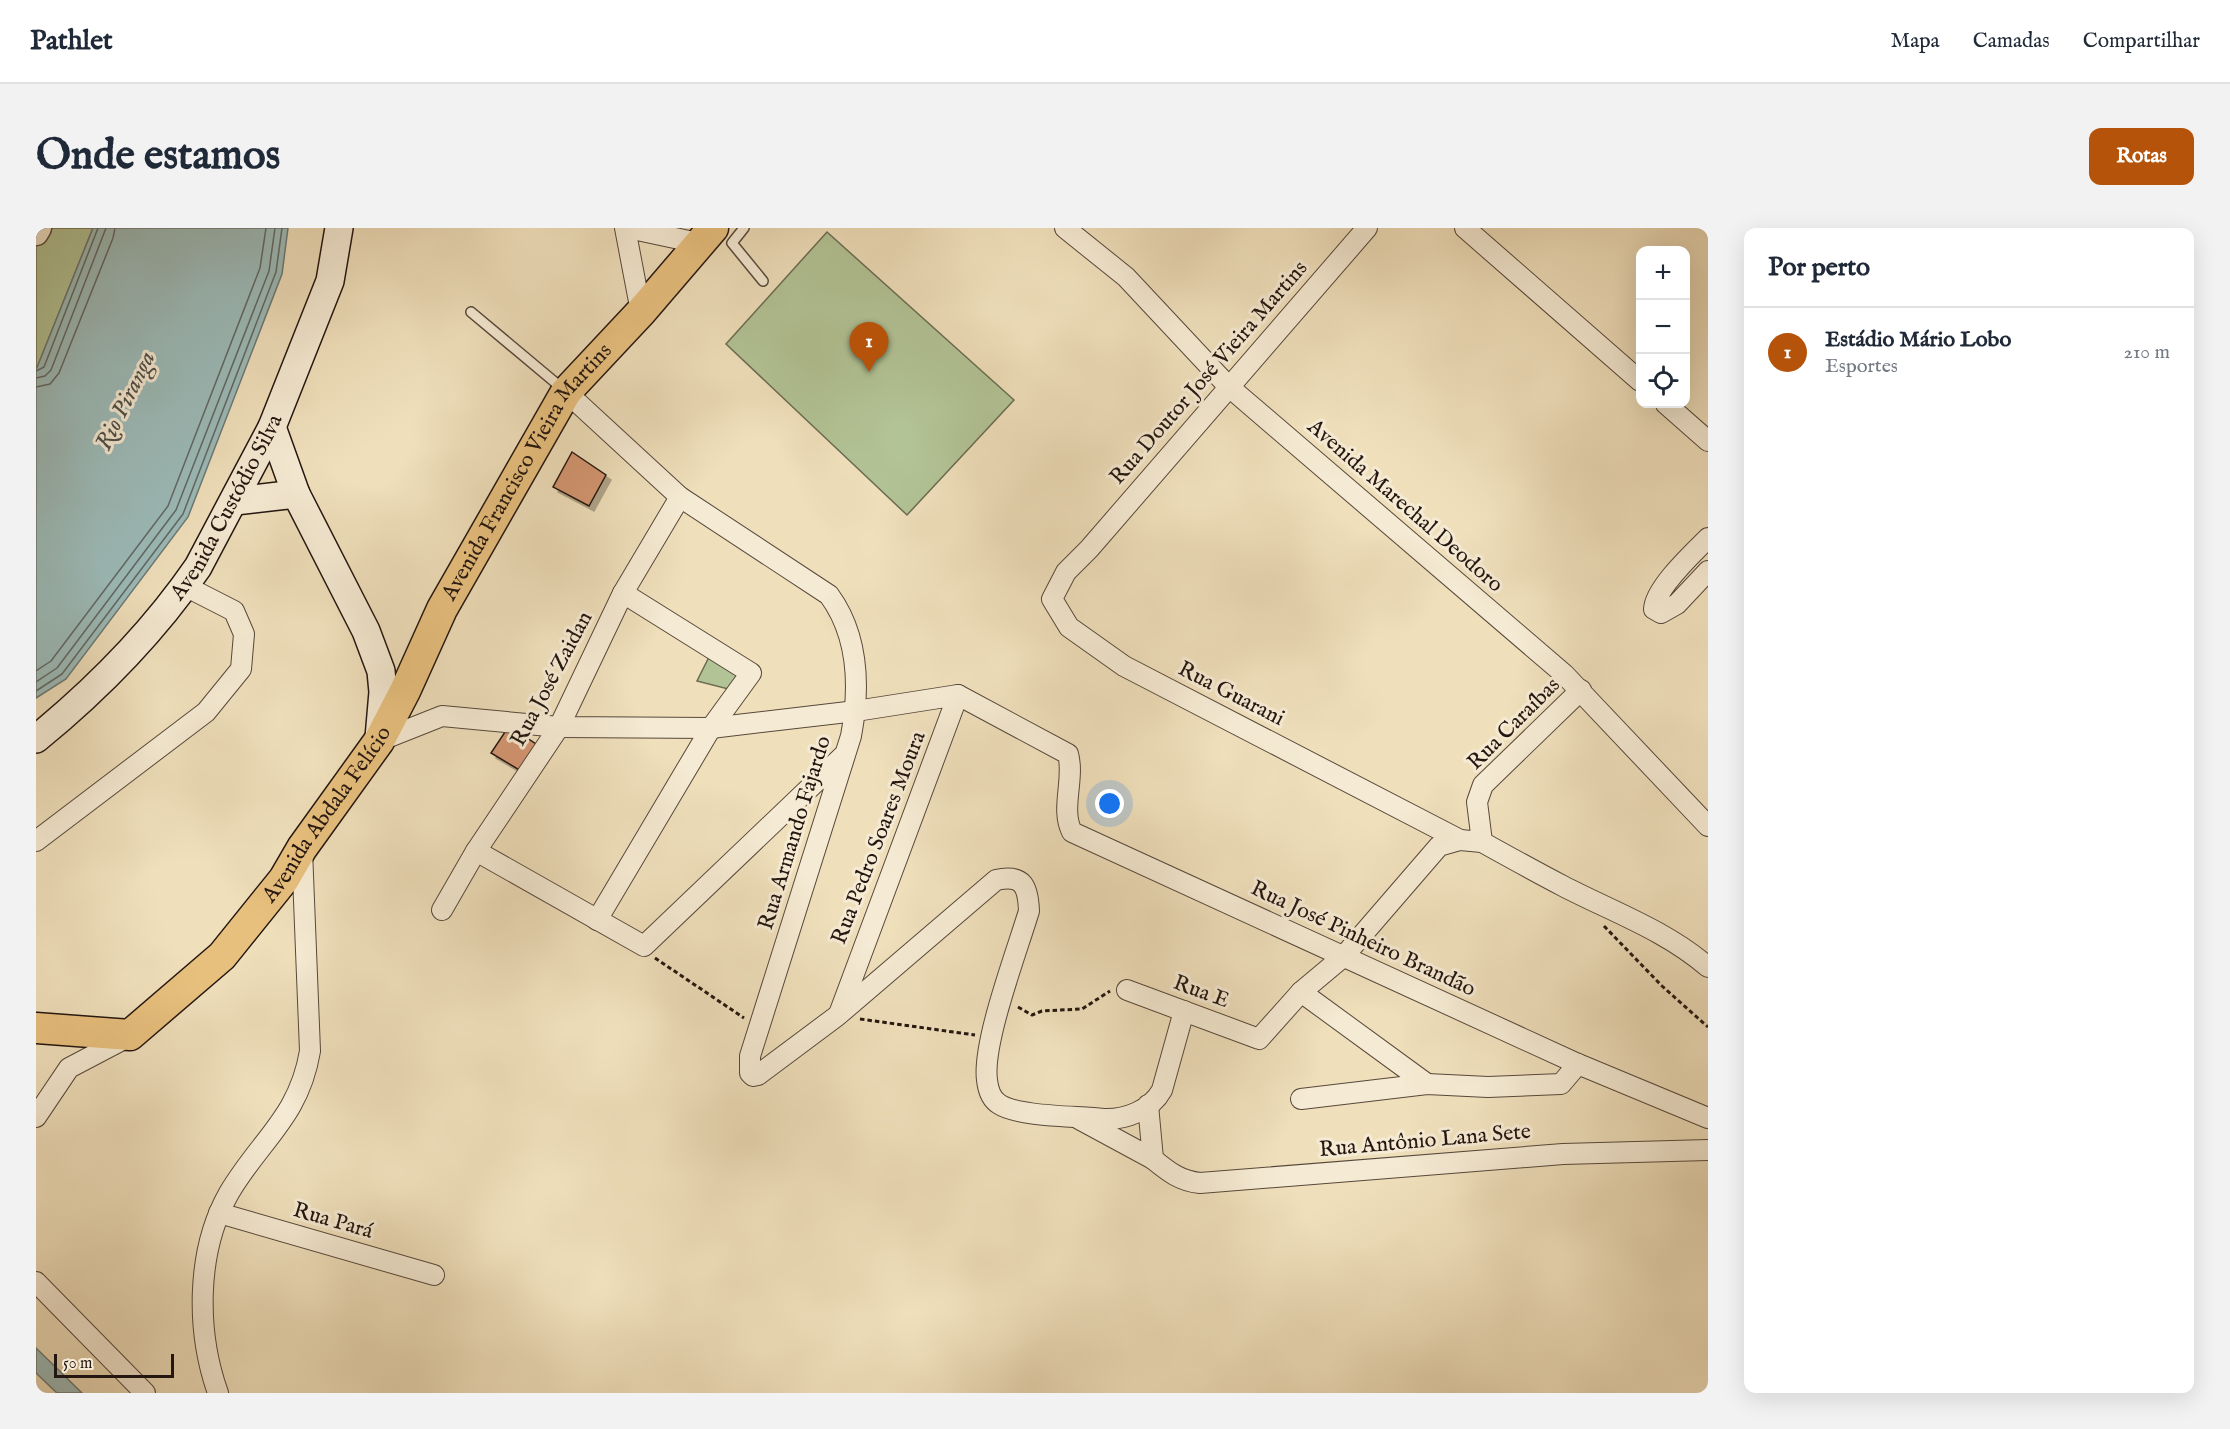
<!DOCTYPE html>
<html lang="pt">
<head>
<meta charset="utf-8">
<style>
  :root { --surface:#fff; --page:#f2f2f3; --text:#1f2937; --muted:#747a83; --line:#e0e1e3; --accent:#b45309 }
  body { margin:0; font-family:"IM FELL English",serif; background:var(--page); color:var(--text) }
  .controls { position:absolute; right:18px; top:18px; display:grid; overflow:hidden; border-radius:12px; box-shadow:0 6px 24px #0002 }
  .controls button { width:54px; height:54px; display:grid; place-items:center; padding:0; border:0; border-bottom:2px solid var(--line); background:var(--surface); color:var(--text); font:30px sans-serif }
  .scale { position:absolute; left:18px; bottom:15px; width:120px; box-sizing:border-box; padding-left:6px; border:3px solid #241610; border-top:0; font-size:16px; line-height:21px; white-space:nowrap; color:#241610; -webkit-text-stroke:4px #f5ead3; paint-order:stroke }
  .you { position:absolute; left:1074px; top:576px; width:21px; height:21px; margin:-15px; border:4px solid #fff; border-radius:50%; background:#1a73e8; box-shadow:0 0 0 9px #1a73e833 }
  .badge { display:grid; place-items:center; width:39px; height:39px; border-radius:50%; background:var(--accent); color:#fff; font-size:20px; font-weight:700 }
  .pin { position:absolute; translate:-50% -50px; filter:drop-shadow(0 2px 3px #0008) }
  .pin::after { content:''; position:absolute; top:32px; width:21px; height:18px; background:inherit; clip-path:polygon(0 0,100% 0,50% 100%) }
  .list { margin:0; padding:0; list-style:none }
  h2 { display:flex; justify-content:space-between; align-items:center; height:78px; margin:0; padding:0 24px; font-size:26px }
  h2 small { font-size:20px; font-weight:400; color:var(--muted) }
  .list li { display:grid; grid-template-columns:39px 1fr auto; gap:18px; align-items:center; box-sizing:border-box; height:90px; padding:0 24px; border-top:2px solid var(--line) }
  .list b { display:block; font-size:22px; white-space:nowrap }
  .list p { margin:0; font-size:20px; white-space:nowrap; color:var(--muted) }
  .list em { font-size:20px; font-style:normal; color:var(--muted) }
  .icon { flex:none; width:33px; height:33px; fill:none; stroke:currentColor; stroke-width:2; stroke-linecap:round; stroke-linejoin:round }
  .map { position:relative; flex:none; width:1672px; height:1165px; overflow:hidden; border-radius:12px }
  header { display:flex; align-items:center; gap:36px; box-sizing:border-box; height:84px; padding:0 30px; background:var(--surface); border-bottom:2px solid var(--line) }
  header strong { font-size:28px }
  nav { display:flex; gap:33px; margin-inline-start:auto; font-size:21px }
  .intro { display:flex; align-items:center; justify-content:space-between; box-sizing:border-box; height:144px; padding:0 36px }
  h1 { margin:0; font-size:42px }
  .button { padding:15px 27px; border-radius:12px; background:var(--accent); color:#fff; font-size:21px; font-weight:700 }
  main { display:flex; gap:36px; padding:0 36px }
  aside { flex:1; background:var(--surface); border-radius:12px; box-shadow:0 6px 24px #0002 }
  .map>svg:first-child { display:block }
</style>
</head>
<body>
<header>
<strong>Pathlet</strong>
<nav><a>Mapa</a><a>Camadas</a><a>Compartilhar</a></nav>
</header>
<div class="intro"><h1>Onde estamos</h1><a class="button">Rotas</a></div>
<main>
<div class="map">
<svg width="1672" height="1165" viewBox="0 0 1672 1165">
  <defs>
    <filter id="shadow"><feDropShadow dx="5" dy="5" stdDeviation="0" flood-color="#0004"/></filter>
  </defs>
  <rect width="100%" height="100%" fill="#efdfbb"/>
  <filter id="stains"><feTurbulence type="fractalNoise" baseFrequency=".00333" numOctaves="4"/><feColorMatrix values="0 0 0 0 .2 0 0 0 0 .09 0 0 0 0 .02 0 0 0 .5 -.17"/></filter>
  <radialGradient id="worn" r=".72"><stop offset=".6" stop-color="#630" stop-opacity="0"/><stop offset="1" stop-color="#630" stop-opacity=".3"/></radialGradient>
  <g fill="#b2c395" stroke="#6b6c52" stroke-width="1.5">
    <polygon points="2,0 57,0 0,142 0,4"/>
    <polygon points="791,4 978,172 871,287 690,116"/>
    <polygon points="674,427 708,444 696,462 661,453"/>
  </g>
  <g fill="#9cbbb9" stroke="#6c7975" stroke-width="1.5">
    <polygon points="57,0 252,0 246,46 152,289 30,451 0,470 0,142"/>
    <polygon points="0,1120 46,1165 21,1165 0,1145"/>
  </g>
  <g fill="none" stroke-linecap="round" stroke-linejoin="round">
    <g stroke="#606864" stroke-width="1.5">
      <polyline points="0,143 8,139 62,0"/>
      <polyline points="0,150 9,148 15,142 70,0"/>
      <polyline points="0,159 14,156 23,145 77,10 79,0"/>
      <polyline points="0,443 15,433 132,278 224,40 230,0"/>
      <polyline points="0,454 21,440 140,282 233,43 239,0"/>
      <polyline points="0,463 26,446 147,286 240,44 246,0"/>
    </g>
  </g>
  <g fill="#d49672" stroke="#241610" stroke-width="1.5" filter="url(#shadow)">
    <polygon points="536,224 570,247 553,278 517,259"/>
    <polygon points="473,498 503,518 485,543 455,525"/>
  </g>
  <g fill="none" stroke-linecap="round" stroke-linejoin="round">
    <defs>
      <g id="service">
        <polyline points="708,0 696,15 727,53"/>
        <polyline points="435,84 527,161"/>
      </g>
      <g id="minor">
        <polyline points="589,0 605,84"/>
        <polyline points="592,0 662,15"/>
        <polyline points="1029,0 1090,49 1192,158 1528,446 1672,598"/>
        <polyline points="1331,0 1053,321 1030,344 1016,371 1033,399 1088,438 1424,612"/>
        <polyline points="1429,0 1604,153"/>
        <path d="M530,164L644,269L793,367C823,408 824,460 815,508L714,828V845L717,848L722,847L801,788L960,652C987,646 992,658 993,683C981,723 946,815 951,852C952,861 955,871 963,876C982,889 1042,888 1067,891C1090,892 1115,882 1126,862L1148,783"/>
        <polyline points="1630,176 1672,213"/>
        <path d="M1672,310C1657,325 1619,360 1618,381L1625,385L1641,376L1672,343"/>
        <path d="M922,467L1032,526C1039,551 1024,581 1036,604L1542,836L1672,890"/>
        <polyline points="343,513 406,488 523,499 675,500 820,483 922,467 803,786"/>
        <polyline points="0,613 170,484 205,441 208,406 198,383 149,358"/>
        <path d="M1446,614C1473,629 1500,644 1527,658C1577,684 1629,702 1672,739"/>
        <polyline points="440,623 608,718 807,528"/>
        <polyline points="406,682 440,623 523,499 587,365 644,269"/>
        <polyline points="561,692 675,500 715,445 587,365"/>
        <polyline points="1091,762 1223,811 1265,764 1308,728 1403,618 1424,612 1446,614 1441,574 1447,557 1545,462"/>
        <polyline points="1265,764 1391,856"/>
        <polyline points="1265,871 1391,856 1452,859 1525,856 1542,836"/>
        <polyline points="0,889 33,840 92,809"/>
        <polyline points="1043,891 1117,931 1112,877"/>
        <path d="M1117,931C1133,944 1144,953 1164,955L1527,926L1672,922"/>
        <polyline points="183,985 398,1047"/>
        <polyline points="0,1054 109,1165"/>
        <path d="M182,1165C160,1103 160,1023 193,965C224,912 263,889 274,823L266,622"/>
      </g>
      <polyline id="tertiary" points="0,5 3,0"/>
      <g id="secondary">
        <polyline points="236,199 260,266 330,403 345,443 347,464 343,510"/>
        <polyline points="199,273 260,266"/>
        <path id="s1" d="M0,511C60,462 118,403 162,339L236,199L294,53L303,0"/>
      </g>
      <g id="primary">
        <path id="s2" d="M0,800L94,807L186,728L248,651L266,620L343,513L369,463L406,381L530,164L605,84L677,0"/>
      </g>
    </defs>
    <use href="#service" stroke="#57483b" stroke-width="12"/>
    <use href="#minor" stroke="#57483b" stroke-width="22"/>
    <use href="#tertiary" stroke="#57483b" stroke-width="27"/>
    <use href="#secondary" stroke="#241610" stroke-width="30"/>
    <use href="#primary" stroke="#241610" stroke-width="33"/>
    <g stroke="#241610" stroke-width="3" stroke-dasharray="4.5 3" stroke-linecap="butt">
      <polyline points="1568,698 1626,758 1672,799"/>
      <polyline points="619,730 708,790"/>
      <polyline points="982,779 996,787 1006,783 1046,781 1074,763"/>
      <polyline points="824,791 939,807"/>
    </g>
    <use href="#service" stroke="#f5ead3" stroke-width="9"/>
    <use href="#minor" stroke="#f5ead3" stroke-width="20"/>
    <use href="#tertiary" stroke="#f5ead3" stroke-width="24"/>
    <use href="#secondary" stroke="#f5ead3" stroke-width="27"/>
    <use href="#primary" stroke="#e8c07e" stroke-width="30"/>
  </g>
  <g text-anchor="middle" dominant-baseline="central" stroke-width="6" stroke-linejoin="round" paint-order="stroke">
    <g font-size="22" fill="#241610" stroke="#f5ead3">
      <text transform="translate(1173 145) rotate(-49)">Rua Doutor José Vieira Martins</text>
      <text stroke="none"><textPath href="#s2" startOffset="790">Avenida Francisco Vieira Martins</textPath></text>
      <text stroke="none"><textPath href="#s1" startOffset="303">Avenida Custódio Silva</textPath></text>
      <text transform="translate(1369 278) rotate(41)">Avenida Marechal Deodoro</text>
      <text transform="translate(516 451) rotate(-62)">Rua José Zaidan</text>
      <text transform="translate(1195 466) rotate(27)">Rua Guarani</text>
      <text transform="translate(1478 496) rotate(-45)">Rua Caraíbas</text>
      <text stroke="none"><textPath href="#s2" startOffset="392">Avenida Abdala Felício</textPath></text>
      <text transform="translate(759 605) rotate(-73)">Rua Armando Fajardo</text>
      <text transform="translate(843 610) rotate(-69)">Rua Pedro Soares Moura</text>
      <text transform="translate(1327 711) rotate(25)">Rua José Pinheiro Brandão</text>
      <text transform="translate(1165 764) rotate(20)">Rua E</text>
      <text transform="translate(1389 913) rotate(-5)">Rua Antônio Lana Sete</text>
      <text transform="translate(297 993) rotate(16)">Rua Pará</text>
    </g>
    <g font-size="24" font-style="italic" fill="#4e504b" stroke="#f5ead3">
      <text transform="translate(90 173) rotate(-64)">Rio Piranga</text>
    </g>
  </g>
  <rect width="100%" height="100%" filter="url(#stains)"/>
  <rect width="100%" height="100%" fill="url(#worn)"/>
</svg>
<div class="controls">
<button>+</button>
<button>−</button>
<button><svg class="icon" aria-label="locate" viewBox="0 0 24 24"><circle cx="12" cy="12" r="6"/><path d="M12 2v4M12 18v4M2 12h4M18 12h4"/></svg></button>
</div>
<div class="scale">50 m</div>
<div class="you"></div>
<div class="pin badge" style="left:833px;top:144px">1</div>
</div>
<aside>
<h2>Por perto<small></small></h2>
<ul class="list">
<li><span class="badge">1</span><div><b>Estádio Mário Lobo</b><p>Esportes</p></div><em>210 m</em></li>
</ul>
</aside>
</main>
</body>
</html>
